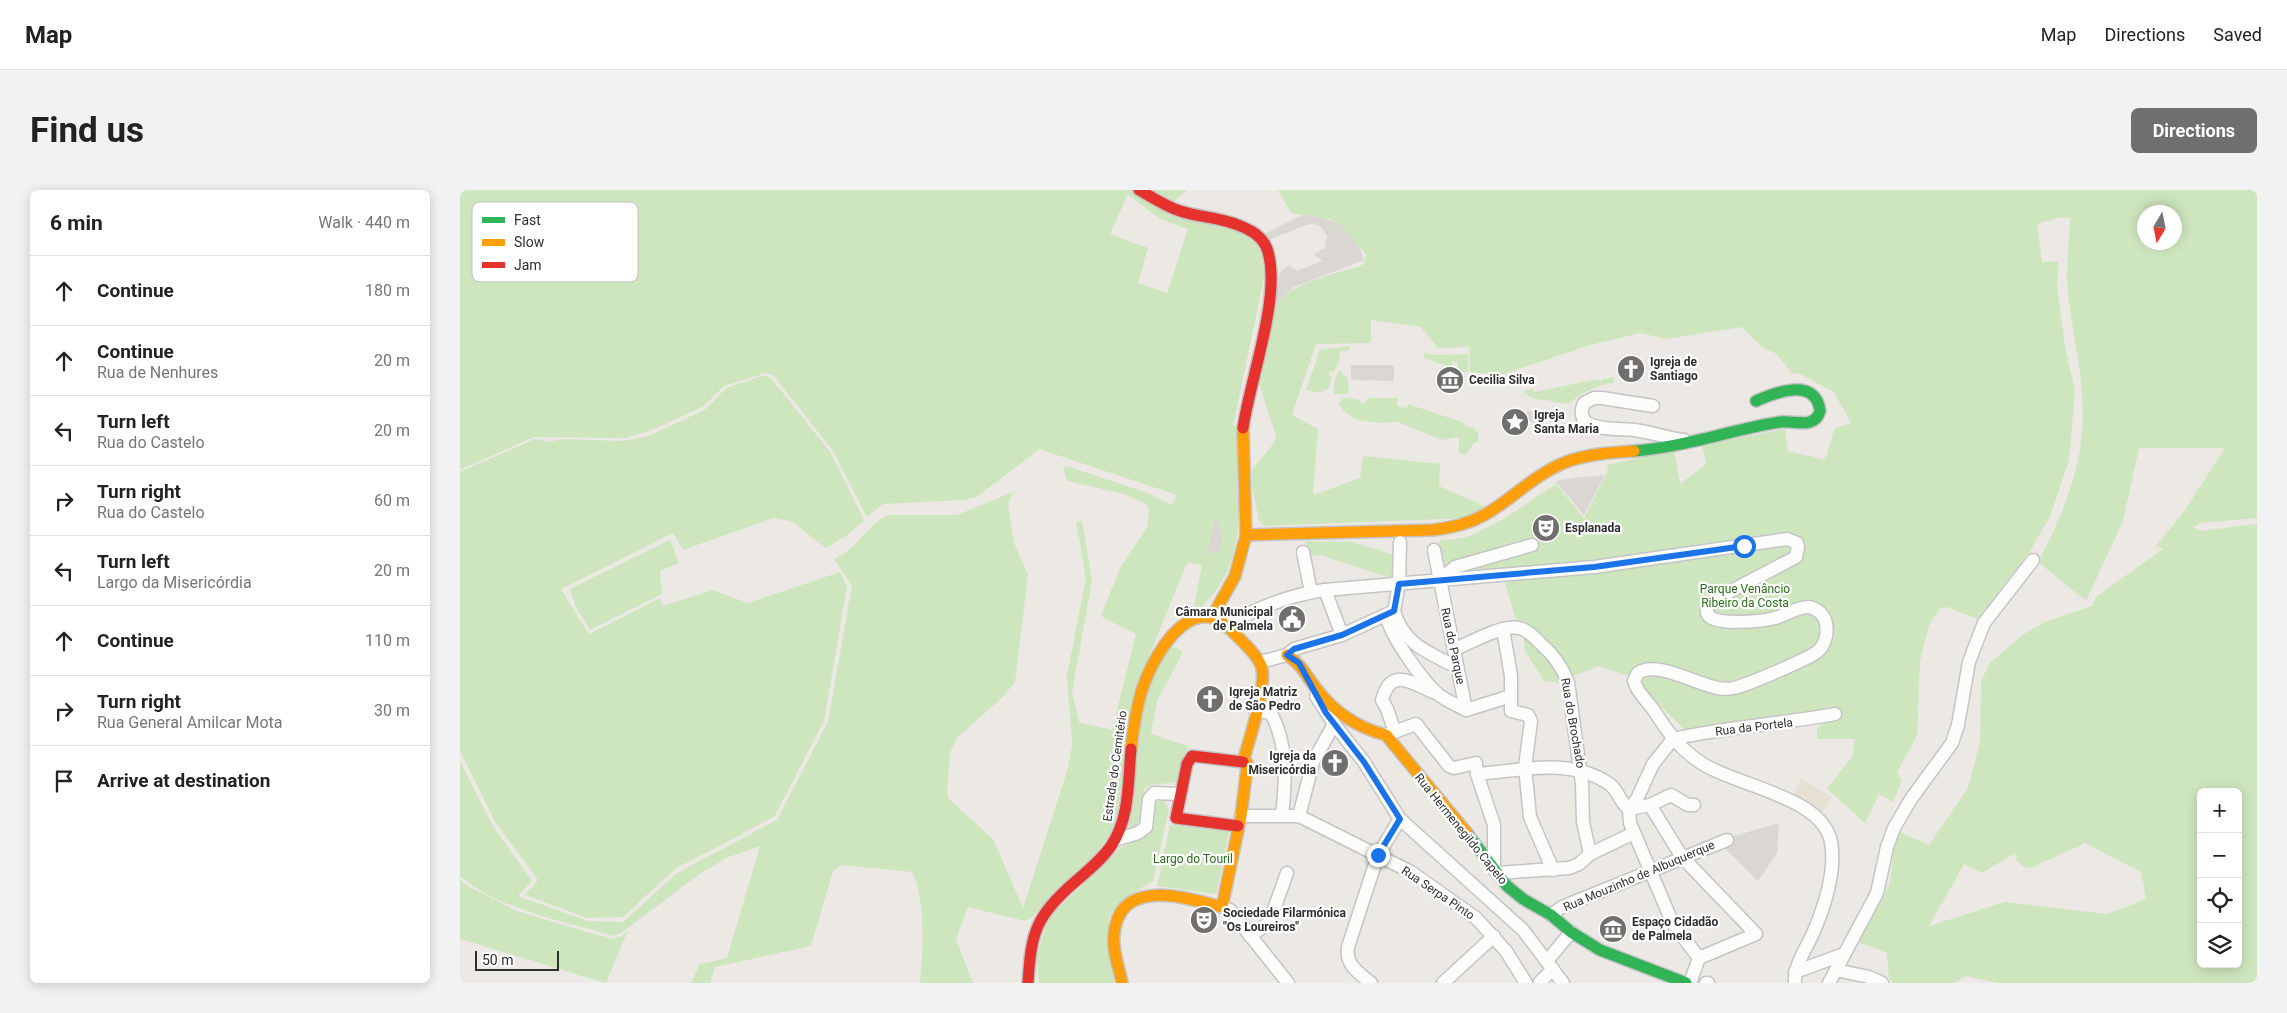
<!DOCTYPE html>
<html lang="en">
<head>
<meta charset="utf-8">
<style>
  :root { --surface:#fff; --page:#f2f2f2; --text:#222; --muted:#767676; --line:#e0e0e0; --accent:#706f6e }
  body { margin:0; font-family:Roboto,sans-serif; background:var(--page); color:var(--text) }
  .controls { position:absolute; right:15px; bottom:15px; display:grid; overflow:hidden; border-radius:8px; box-shadow:0 2px 12px #0003 }
  .controls button { width:45px; height:45px; display:grid; place-items:center; padding:0; border:0; border-bottom:1px solid var(--line); background:var(--surface); color:var(--text); font:25px sans-serif }
  .compass { position:absolute; left:1677px; top:15px; width:45px; height:45px; border-radius:50%; background:var(--surface); box-shadow:0 2px 12px #0003; rotate:190deg }
  .scale { position:absolute; left:15px; bottom:12px; width:84px; box-sizing:border-box; padding-left:5px; border:2px solid #2e2e2e; border-top:0; font-size:14px; line-height:18px; white-space:nowrap; color:#2e2e2e; -webkit-text-stroke:4px #fff; paint-order:stroke }
  .stop { position:absolute; width:15px; height:15px; margin:-11px; border:4px solid #1a73e8; border-radius:50%; background:#fff }
  .stop.end { background:#1a73e8; border-color:#fff; box-shadow:0 1px 5px #0008 }
  .list { margin:0; padding:0; list-style:none }
  h2 { display:flex; justify-content:space-between; align-items:center; height:65px; margin:0; padding:0 20px; font-size:21px }
  h2 small { font-size:16px; font-weight:400; color:var(--muted) }
  .list li { display:grid; grid-template-columns:32px 1fr auto; gap:15px; align-items:center; box-sizing:border-box; height:70px; padding:0 20px; border-top:1px solid var(--line) }
  .list b { display:block; font-size:19px; white-space:nowrap }
  .list p { margin:0; font-size:16px; white-space:nowrap; color:var(--muted) }
  .list em { font-size:16px; font-style:normal; color:var(--muted) }
  .icon { flex:none; width:28px; height:28px; fill:none; stroke:currentColor; stroke-width:2; stroke-linecap:round; stroke-linejoin:round }
  .map { position:relative; flex:none; width:1797px; height:793px; overflow:hidden; border-radius:8px }
  header { display:flex; align-items:center; gap:30px; box-sizing:border-box; height:70px; padding:0 25px; background:var(--surface); border-bottom:1px solid var(--line) }
  header strong { font-size:24px }
  nav { display:flex; gap:28px; margin-inline-start:auto; font-size:18px }
  .intro { display:flex; align-items:center; justify-content:space-between; box-sizing:border-box; height:120px; padding:0 30px }
  h1 { margin:0; font-size:35px }
  .button { padding:12px 22px; border-radius:8px; background:var(--accent); color:#fff; font-size:18px; font-weight:700 }
  main { display:flex; gap:30px; padding:0 30px }
  aside { flex:1; background:var(--surface); border-radius:8px; box-shadow:0 2px 12px #0003 }
  .map>svg:first-child { display:block }
</style>
</head>
<body>
<header>
<strong>Map</strong>
<nav><a>Map</a><a>Directions</a><a>Saved</a></nav>
</header>
<div class="intro"><h1>Find us</h1><a class="button">Directions</a></div>
<main>
<aside>
<h2>6 min<small>Walk · 440 m</small></h2>
<ul class="list">
<li><svg class="icon" aria-label="ahead" viewBox="0 0 24 24"><path d="M12 20V5M6 11l6-6 6 6"/></svg><div><b>Continue</b></div><em>180 m</em></li>
<li><svg class="icon" aria-label="ahead" viewBox="0 0 24 24"><path d="M12 20V5M6 11l6-6 6 6"/></svg><div><b>Continue</b><p>Rua de Nenhures</p></div><em>20 m</em></li>
<li><svg class="icon" aria-label="left" viewBox="0 0 24 24"><path d="M17 20v-9H6M10 6l-5 5 5 5"/></svg><div><b>Turn left</b><p>Rua do Castelo</p></div><em>20 m</em></li>
<li><svg class="icon" aria-label="right" viewBox="0 0 24 24"><path d="M7 20v-9h11M14 6l5 5-5 5"/></svg><div><b>Turn right</b><p>Rua do Castelo</p></div><em>60 m</em></li>
<li><svg class="icon" aria-label="left" viewBox="0 0 24 24"><path d="M17 20v-9H6M10 6l-5 5 5 5"/></svg><div><b>Turn left</b><p>Largo da Misericórdia</p></div><em>20 m</em></li>
<li><svg class="icon" aria-label="ahead" viewBox="0 0 24 24"><path d="M12 20V5M6 11l6-6 6 6"/></svg><div><b>Continue</b></div><em>110 m</em></li>
<li><svg class="icon" aria-label="right" viewBox="0 0 24 24"><path d="M7 20v-9h11M14 6l5 5-5 5"/></svg><div><b>Turn right</b><p>Rua General Amilcar Mota</p></div><em>30 m</em></li>
<li><svg class="icon" aria-label="arrive" viewBox="0 0 24 24"><path d="M6 21V4h12l-3 4 3 4H6"/></svg><div><b>Arrive at destination</b></div></li>
</ul>
</aside>
<div class="map">
<svg width="1797" height="793" viewBox="0 0 1797 793">
  <rect width="100%" height="100%" fill="#ece8e4"/>
  <polygon fill="#e6e0d3" points="1341,589 1372,607 1360,625 1332,607"/>
  <g fill="#cee6be" fill-rule="evenodd">
    <path d="M0,0H672L793,45L802,65L804,88L773,236L777,237C778,303 793,373 737,421L733,420L742,375L727,373L674,502L658,618L652,641L637,662L572,727L565,731L508,717L496,749L513,793H460C463,763 466,709 452,682L382,675L373,681L351,756L255,777L250,793H231L240,774L267,768L300,656L266,668L238,685L161,743L153,746C106,732 37,719 0,686V571L33,636L72,691L58,706L128,731L163,732L217,683L317,630L368,532L392,396L374,369C398,359 406,335 428,325H497L553,302L548,314L554,353L568,385L555,492L543,507L498,547L490,562L487,601L489,609L533,649L563,718L608,578L612,553L607,485L626,389L616,332L622,331L632,390L612,502L619,532L652,540L676,444L641,426L660,378L687,338L689,321L686,314L664,304L607,291L603,278L606,276L683,301L711,315L717,305L579,259L517,307L504,310L423,314L407,327L373,261L313,185L306,183L264,196L244,216L190,241L164,248L74,247L0,280ZM668,4L700,29L728,39L707,103L678,93L688,58L650,44Z"/>
    <polygon points="692,0 727,0 714,12"/>
    <path d="M818,0H1797V328L1741,333L1733,337L1740,341L1797,334V793H1538L1506,786L1494,793H1433L1429,788L1427,763L1399,752L1430,693L1433,665L1438,641L1469,655L1508,598L1520,553L1521,491L1530,473L1562,445L1587,431L1632,416L1636,407L1703,359L1696,356L1723,323L1765,258H1679L1663,331L1626,411L1578,372C1599,333 1618,288 1622,243C1626,198 1615,156 1609,112C1605,84 1609,56 1610,28L1601,27L1577,34L1582,72L1599,71L1597,96L1605,157L1615,200L1609,270L1590,327L1568,364L1518,429L1486,417L1480,418L1469,435L1460,471L1457,546L1437,582L1442,591L1433,612L1419,604L1405,633L1367,599L1393,565L1394,549H1357V539L1374,525L1326,533L1224,539L1171,487L1139,476L1111,487L1095,460L1056,430L1043,386L982,388L979,351L1008,347L1042,330L1096,294L1124,328L1147,283L1148,275L1214,260L1220,294L1246,274L1242,255L1325,239L1328,261L1365,270L1375,238L1391,233L1374,202L1340,184L1332,183L1315,163L1303,158L1281,137L1207,149L1180,143L1130,155L1041,185L1010,182L1009,157L978,158L961,137L911,130V153L856,154L832,225L858,239L853,305L900,288L903,266L980,274L979,296L1026,317L1009,328L805,336L799,331L792,297V280L813,254L816,246L799,193L815,116C831,92 876,84 903,75L906,64L871,29L831,23ZM1684,22H1714V52H1684ZM1741,602H1778V774H1741ZM1625,653L1681,682L1686,709L1647,724L1545,712L1469,736L1504,674L1522,683L1555,663L1556,670L1564,677L1571,678Z"/>
    <polygon points="889,156 889,160 879,162 880,170 873,182 870,181 869,185 872,187 869,198 860,203 846,200 860,160"/>
    <polygon points="965,163 975,165 1008,164 1008,183 996,179 998,173 993,171 991,177 963,168"/>
    <polygon points="879,180 888,188 889,204 874,204 874,192"/>
    <polygon points="305,185 311,188 371,263 404,330 389,344 366,358 331,331 313,328 223,360 213,343 101,399 129,444 200,408 203,416 252,400 288,413 380,382 387,396 364,531 314,627 215,679 163,727 127,728 65,705 78,690 36,633 0,561 0,282 75,249 88,252 102,249 164,251 189,246 246,219 266,198"/>
    <path d="M1153,187L1154,193C1135,195 1123,203 1108,214L1071,208L1063,202L1073,198L1074,202L1139,189L1140,191L1146,188L1148,190V188Z"/>
    <polygon points="882,208 898,209 902,214 909,208 938,208 937,216 947,218 948,214 1005,233 1005,236 1012,237 1018,243 1018,251 1013,254 1006,265 999,263 999,247 982,250 938,232 917,233 898,230 887,224 878,214 883,210"/>
    <polygon points="210,350 219,373 200,381 202,404 130,440 116,417 110,399"/>
    <polygon points="845,351 892,352 937,366 937,390 860,365 851,366"/>
    <polygon points="1063,445 1087,464 1104,493 1084,491 1065,461"/>
    <path d="M711,455L723,462L697,511L691,544L728,556L717,592L691,595L685,598C683,612 685,634 669,640L682,509Z"/>
    <path d="M703,610L709,619L693,691C675,702 654,711 648,732L654,793H579L577,766L589,727L661,658L689,645L693,638L695,613Z"/>
    <polygon points="710,635 769,641 757,702 754,704 697,696"/>
    <polygon points="0,689 6,695 57,721 151,749 162,746 168,740 146,793 0,749"/>
  </g>
  <g fill="#dad6d2">
    <polygon points="843,25 861,27 880,34 899,56 904,70 834,97 814,115 820,82 829,75 837,81 862,71 854,64 865,58 867,46 860,36 853,34 846,35 811,49 802,45"/>
    <polygon points="891,175 934,175 934,191 891,190"/>
    <polygon points="1078,220 1080,236 1074,237 1073,232 1062,230 1062,228 1043,230 1042,224"/>
    <polygon points="1145,285 1124,325 1095,291 1113,288"/>
    <polygon points="755,327 763,344 760,360 747,365"/>
    <polygon points="1319,633 1317,663 1298,691 1257,651"/>
  </g>
  <g fill="none" stroke-linecap="round" stroke-linejoin="round">
    <defs>
      <g id="street">
        <path d="M1193,216L1142,208H1134L1124,213C1111,243 1157,238 1174,240C1191,242 1207,248 1224,250"/>
        <polyline points="974,360 1006,520"/>
        <polyline points="843,362 851,402"/>
        <polyline points="979,391 995,377 1072,355"/>
        <polyline points="865,400 882,445"/>
        <path d="M934,421L928,431C933,449 964,493 979,505C987,511 997,515 1006,520L1051,506"/>
        <path d="M934,421C943,454 969,463 997,477"/>
        <path d="M766,436C798,417 829,405 865,400L1134,377L1327,349L1337,353L1338,357L1336,367L1254,410C1250,413 1246,417 1247,423C1250,437 1303,431 1315,428C1326,425 1337,417 1348,417C1357,418 1365,425 1366,434C1368,443 1365,456 1357,462C1347,469 1286,496 1273,498C1269,499 1263,499 1258,498C1237,495 1197,470 1178,483L1174,491C1177,502 1186,510 1193,519C1207,541 1220,560 1243,574C1277,596 1363,607 1371,652C1376,680 1365,715 1354,741C1347,758 1334,774 1335,793"/>
        <polyline points="1043,439 1051,486 1051,521 1068,525 1071,531 1065,577 1070,627 1093,680"/>
        <path d="M994,460C1009,453 1043,434 1059,438C1068,440 1075,448 1081,454C1093,464 1102,477 1108,492L1122,594L1123,632L1130,664"/>
        <polyline points="800,472 827,465 834,459 882,445 934,421 939,394 940,352"/>
        <polyline points="856,506 874,534 904,572 940,629 1063,740 1103,793"/>
        <path d="M795,520L811,523C828,555 826,590 822,625"/>
        <path d="M935,542L927,519L922,510C931,476 952,493 973,502"/>
        <polyline points="926,545 956,534 989,576 994,578 1016,573 1017,584 1034,635 1034,679"/>
        <polyline points="1213,549 1193,574 1177,609 1169,619 1170,633 1213,734 1239,768 1230,793"/>
        <path d="M1213,549C1266,537 1321,534 1375,524"/>
        <path d="M1017,584C1060,581 1109,567 1148,593C1159,600 1159,612 1169,619L1190,615L1211,605L1228,615H1234"/>
        <polyline points="1190,615 1222,667 1296,744 1239,768"/>
        <polyline points="781,626 839,626 951,682 1016,728 1046,761 1066,793"/>
        <polyline points="839,626 853,572 874,534"/>
        <polyline points="655,650 678,643 686,637 689,609 694,603 720,604"/>
        <polyline points="1037,683 1109,678 1119,674 1130,664 1174,643"/>
        <polyline points="762,717 770,720 828,793"/>
        <polyline points="1091,725 1102,717 1267,650"/>
        <polyline points="790,746 809,733 827,683"/>
        <polyline points="1087,771 1111,742"/>
        <polyline points="1376,780 1409,787 1422,793"/>
        <polyline points="1335,782 1384,764"/>
        <polyline points="1080,792 1093,779"/>
        <path d="M911,793C899,783 885,775 888,757L918,665L940,629"/>
        <polyline points="983,793 1034,746"/>
        <polyline points="1246,793 1248,793"/>
        <polyline points="1369,793 1417,703 1427,657 1434,638 1451,609 1492,553 1498,535 1509,472 1524,433 1573,370"/>
      </g>
      <g id="fast">
        <path d="M1174,261C1224,257 1271,240 1320,232C1333,230 1355,240 1360,221C1356,187 1316,202 1296,211"/>
        <polyline points="1007,643 1047,696 1063,709 1091,725 1111,742 1140,760 1226,793"/>
      </g>
      <g id="slow">
        <path d="M786,345L972,340C991,338 1009,334 1026,324C1052,309 1072,287 1099,275C1122,264 1149,263 1174,261"/>
        <polyline points="752,427 775,386 786,345 783,238"/>
        <path d="M827,465C840,473 846,485 855,497C873,521 898,538 926,545L1007,643"/>
        <path d="M671,559C673,540 676,521 681,503C691,469 731,396 772,441C781,451 799,465 802,479C806,500 789,550 783,572"/>
        <path d="M662,793C659,777 652,760 654,744C660,686 726,708 762,717L781,626L787,577V573L783,572"/>
      </g>
      <g id="jam">
        <path d="M679,0C692,7 705,16 720,21C742,28 768,28 789,40C798,44 806,53 808,62C821,108 790,189 783,238"/>
        <polyline points="778,636 716,628 727,574 732,566 783,572"/>
        <path d="M568,793C571,742 576,725 616,691C629,680 642,669 651,656C670,628 668,591 671,559"/>
      </g>
    </defs>
    <use href="#street" stroke="#c5c4c5" stroke-width="15"/>
    <use href="#fast" stroke="#c5c4c5" stroke-width="14"/>
    <use href="#slow" stroke="#c5c4c5" stroke-width="14"/>
    <use href="#jam" stroke="#c5c4c5" stroke-width="14"/>
    <use href="#street" stroke="#fcfcfb" stroke-width="12"/>
    <use href="#fast" stroke="#30b455" stroke-width="11"/>
    <use href="#slow" stroke="#ff9f0a" stroke-width="11"/>
    <use href="#jam" stroke="#e5322d" stroke-width="11"/>
  </g>
  <g fill="none" stroke-linecap="round" stroke-linejoin="round">
    <polyline stroke="#1a73e8" stroke-width="6" points="918,665 940,629 904,572 866,523 839,473 827,465 834,459 882,445 934,421 939,394 1134,377 1284,356"/>
  </g>
  <defs>
    <symbol id="church-disc" viewBox="-11 -11 22 22"><circle r="9.5" fill="#706f6e" stroke="#fff"/><path d="M-1.2-6h2.4v3.5h3.3v2.4h-3.3V6h-2.4V-.1h-3.3v-2.4h3.3Z" fill="#fff"/></symbol>
    <symbol id="museum-disc" viewBox="-11 -11 22 22"><circle r="9.5" fill="#706f6e" stroke="#fff"/><path d="M0-6L6-3V-2H-6V-3ZM-5-1h2V3h-2ZM-1-1h2V3h-2ZM3-1h2V3H3ZM-6 4H6V6H-6Z" fill="#fff"/></symbol>
    <symbol id="sight-disc" viewBox="-11 -11 22 22"><circle r="9.5" fill="#706f6e" stroke="#fff"/><path d="M0-6L1.8-2.2L6-1.7L2.9 1.2L3.7 5.4L0 3.3L-3.7 5.4L-2.9 1.2L-6-1.7L-1.8-2.2Z" fill="#fff"/></symbol>
    <symbol id="theatre-disc" viewBox="-11 -11 22 22"><circle r="9.5" fill="#706f6e" stroke="#fff"/><path d="M-5-5.5Q0-4 5-5.5V0Q5 5 0 6Q-5 5-5 0ZM-3.3-2.5H-1v1.5H-3.3ZM1-2.5H3.3v1.5H1ZM-2.8 1Q0 5.5 2.8 1Z" fill="#fff"/></symbol>
    <symbol id="civic-disc" viewBox="-11 -11 22 22"><circle r="9.5" fill="#706f6e" stroke="#fff"/><path d="M-.6-6.5H3V-4.5H.6V-3L4-1V1h2V6H-6V1h2V-1L-.6-3ZM-1.2 2.5V6h2.4V2.5Z" fill="#fff"/></symbol>
  </defs>
  <g fill-rule="evenodd">
    <use href="#church-disc" x="1155" y="163" width="32" height="32"/>
    <use href="#museum-disc" x="974" y="174" width="32" height="32"/>
    <use href="#sight-disc" x="1039" y="216" width="32" height="32"/>
    <use href="#theatre-disc" x="1070" y="322" width="32" height="32"/>
    <use href="#civic-disc" x="816" y="413" width="32" height="32"/>
    <use href="#church-disc" x="734" y="493" width="32" height="32"/>
    <use href="#church-disc" x="859" y="557" width="32" height="32"/>
    <use href="#theatre-disc" x="728" y="714" width="32" height="32"/>
    <use href="#museum-disc" x="1137" y="723" width="32" height="32"/>
  </g>
  <g text-anchor="middle" dominant-baseline="central" stroke-width="4.5" stroke-linejoin="round" paint-order="stroke">
    <g font-size="12" font-weight="bold" fill="#2e2e2e" stroke="#fff" text-anchor="start">
      <text x="1190" y="172">Igreja de<tspan x="1190" dy="14">Santiago</tspan></text>
      <text x="1009" y="190">Cecilia Silva</text>
      <text x="1074" y="225">Igreja<tspan x="1074" dy="14">Santa Maria</tspan></text>
      <text x="1105" y="338">Esplanada</text>
      <text x="813" y="422" text-anchor="end">Câmara Municipal<tspan x="813" dy="14">de Palmela</tspan></text>
      <text x="769" y="502">Igreja Matriz<tspan x="769" dy="14">de São Pedro</tspan></text>
      <text x="856" y="566" text-anchor="end">Igreja da<tspan x="856" dy="14">Misericórdia</tspan></text>
      <text x="763" y="723">Sociedade Filarmónica<tspan x="763" dy="14">"Os Loureiros"</tspan></text>
      <text x="1172" y="732">Espaço Cidadão<tspan x="1172" dy="14">de Palmela</tspan></text>
    </g>
    <g font-size="12" fill="#2c6e1b" stroke="#fff">
      <text x="1285" y="399">Parque Venâncio<tspan x="1285" dy="14">Ribeiro da Costa</tspan></text>
      <text x="733" y="669">Largo do Touril</text>
    </g>
    <g font-size="12" fill="#2e2e2e" stroke="#fff">
      <text transform="translate(993 456) rotate(78)">Rua do Parque</text>
      <text transform="translate(1113 533) rotate(80)">Rua do Brochado</text>
      <text transform="translate(1294 537) rotate(-7)">Rua da Portela</text>
      <text transform="translate(655 576) rotate(-82)">Estrada do Cemitério</text>
      <text transform="translate(1001 639) rotate(51)">Rua Hermenegildo Capelo</text>
      <text transform="translate(1179 686) rotate(-23)">Rua Mouzinho de Albuquerque</text>
      <text transform="translate(978 703) rotate(34)">Rua Serpa Pinto</text>
    </g>
  </g>
  <rect x="12" y="12" width="166" height="80" rx="8" fill="#fff" stroke="#c0c0c0" stroke-width="1"/>
  <rect x="22" y="27" width="23" height="6" fill="#30b455"/>
  <rect x="22" y="49" width="23" height="7" fill="#ff9f0a"/>
  <rect x="22" y="72" width="23" height="6" fill="#e5322d"/>
  <g font-size="14" fill="#2e2e2e">
    <text x="54" y="35">Fast</text>
    <text x="54" y="57">Slow</text>
    <text x="54" y="80">Jam</text>
  </g>
</svg>
<div class="controls">
<button>+</button>
<button>−</button>
<button><svg class="icon" aria-label="locate" viewBox="0 0 24 24"><circle cx="12" cy="12" r="6"/><path d="M12 2v4M12 18v4M2 12h4M18 12h4"/></svg></button>
<button><svg class="icon" aria-label="layers" viewBox="0 0 24 24"><path d="M12 4l9 5-9 5-9-5zM3 14l9 5 9-5"/></svg></button>
</div>
<svg class="compass" viewBox="-18 -18 36 36"><path d="M0-13l5 13h-10z" fill="#e53935"/><path d="M0 13l5-13h-10z" fill="#767676"/></svg>
<div class="scale">50 m</div>
<div class="stop" style="left:1284px;top:356px"></div>
<div class="stop end" style="left:918px;top:665px"></div>
</div>
</main>
</body>
</html>
